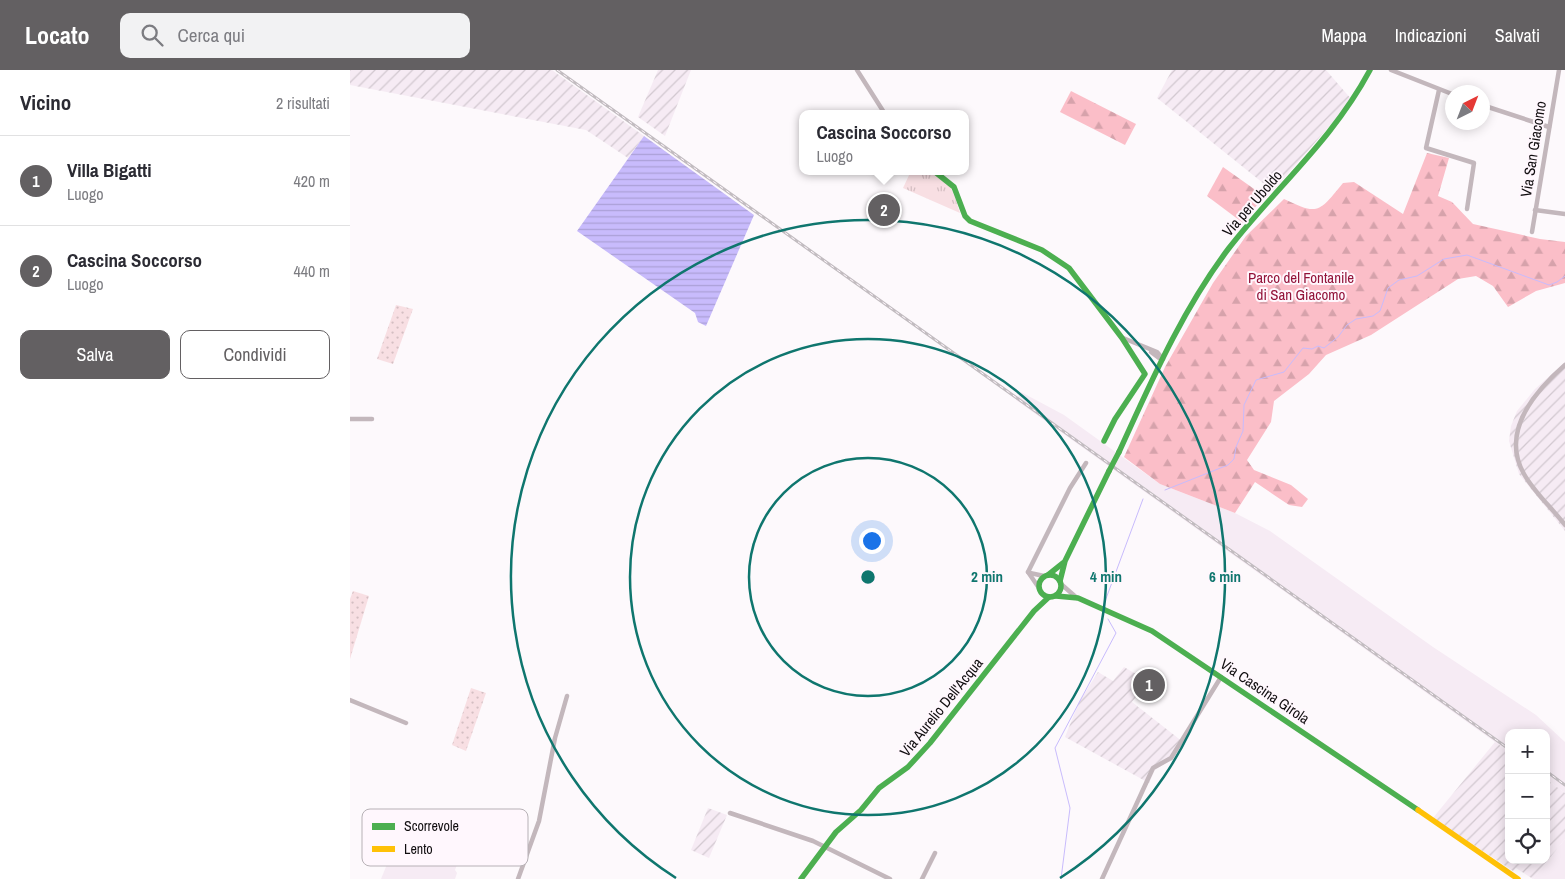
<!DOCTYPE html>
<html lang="it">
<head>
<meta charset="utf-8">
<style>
  :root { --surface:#fff; --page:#f2f2f3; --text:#2b2b33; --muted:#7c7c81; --line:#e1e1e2; --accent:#636062 }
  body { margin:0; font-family:"Archivo Narrow",sans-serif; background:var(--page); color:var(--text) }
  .controls { position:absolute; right:15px; bottom:15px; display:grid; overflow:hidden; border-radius:10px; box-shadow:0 2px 12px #0003 }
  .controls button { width:45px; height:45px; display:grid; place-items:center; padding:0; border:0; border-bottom:1px solid var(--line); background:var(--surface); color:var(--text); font:25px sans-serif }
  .compass { position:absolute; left:1095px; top:15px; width:45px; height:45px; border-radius:50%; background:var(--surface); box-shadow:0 2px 12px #0003; rotate:42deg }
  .you { position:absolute; left:521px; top:470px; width:18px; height:18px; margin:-12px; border:4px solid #fff; border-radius:50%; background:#1a73e8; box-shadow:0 0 0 8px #1a73e833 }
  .badge { display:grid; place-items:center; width:32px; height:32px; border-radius:50%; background:var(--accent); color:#fff; font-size:16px; font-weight:700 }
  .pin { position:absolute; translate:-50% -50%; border:2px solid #fff; box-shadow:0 1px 5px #0006 }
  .popup { position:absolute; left:449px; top:40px; width:170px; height:65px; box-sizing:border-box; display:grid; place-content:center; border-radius:10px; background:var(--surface); filter:drop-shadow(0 1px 4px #0005); font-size:16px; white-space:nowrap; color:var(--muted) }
  .popup b { font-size:19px; color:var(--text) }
  .popup::after { content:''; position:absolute; left:50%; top:100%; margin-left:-10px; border:10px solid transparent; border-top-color:var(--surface) }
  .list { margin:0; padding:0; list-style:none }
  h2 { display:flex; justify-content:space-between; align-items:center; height:65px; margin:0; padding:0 20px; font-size:21px }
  h2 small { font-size:16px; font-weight:400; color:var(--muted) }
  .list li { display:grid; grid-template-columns:32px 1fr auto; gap:15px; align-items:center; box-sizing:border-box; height:90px; padding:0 20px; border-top:1px solid var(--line) }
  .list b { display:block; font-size:19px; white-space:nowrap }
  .list p { margin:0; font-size:16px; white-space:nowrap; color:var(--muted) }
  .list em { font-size:16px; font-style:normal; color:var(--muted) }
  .actions { display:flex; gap:10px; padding:15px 20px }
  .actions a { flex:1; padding:11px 0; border:1px solid var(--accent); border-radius:10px; text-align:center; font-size:18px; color:var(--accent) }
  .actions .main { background:var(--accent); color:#fff }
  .icon { flex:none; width:28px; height:28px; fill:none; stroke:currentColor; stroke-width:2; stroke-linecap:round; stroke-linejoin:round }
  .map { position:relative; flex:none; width:1215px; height:809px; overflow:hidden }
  header { display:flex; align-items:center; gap:30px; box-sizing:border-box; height:70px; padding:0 25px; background:var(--accent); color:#fff }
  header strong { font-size:24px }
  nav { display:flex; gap:28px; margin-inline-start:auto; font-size:18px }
  .search { width:350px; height:45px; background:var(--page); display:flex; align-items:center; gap:12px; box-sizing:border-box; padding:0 18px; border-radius:10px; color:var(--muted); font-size:19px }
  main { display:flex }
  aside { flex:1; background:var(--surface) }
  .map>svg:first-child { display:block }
</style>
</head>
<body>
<header>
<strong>Locato</strong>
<div class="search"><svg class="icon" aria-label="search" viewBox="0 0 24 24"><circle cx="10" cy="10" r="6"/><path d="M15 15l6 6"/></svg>Cerca qui</div>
<nav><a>Mappa</a><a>Indicazioni</a><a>Salvati</a></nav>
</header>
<main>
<aside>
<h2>Vicino<small>2 risultati</small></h2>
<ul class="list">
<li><span class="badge">1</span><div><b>Villa Bigatti</b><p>Luogo</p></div><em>420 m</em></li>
<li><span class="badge">2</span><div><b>Cascina Soccorso</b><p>Luogo</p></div><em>440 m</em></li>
</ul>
<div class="actions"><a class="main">Salva</a><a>Condividi</a></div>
</aside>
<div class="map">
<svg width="1215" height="809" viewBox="0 0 1215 809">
  <defs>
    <pattern id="industrial-furrows" width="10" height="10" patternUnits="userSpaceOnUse" patternTransform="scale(1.25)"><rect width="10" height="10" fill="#f6ebf4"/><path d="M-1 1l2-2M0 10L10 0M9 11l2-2" fill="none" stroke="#d2c8d0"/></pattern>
    <pattern id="grass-tufts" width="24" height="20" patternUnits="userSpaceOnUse" patternTransform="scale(1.25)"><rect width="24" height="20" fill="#f8dfe3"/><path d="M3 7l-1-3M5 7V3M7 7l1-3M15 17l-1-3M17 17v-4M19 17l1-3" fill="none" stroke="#d4bec2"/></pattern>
    <pattern id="forest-firs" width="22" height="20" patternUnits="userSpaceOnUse" patternTransform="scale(1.25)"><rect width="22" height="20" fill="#fbbec8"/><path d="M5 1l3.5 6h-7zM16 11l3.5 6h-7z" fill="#d6a2ab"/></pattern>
    <pattern id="garden-dots" width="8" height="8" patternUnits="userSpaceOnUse" patternTransform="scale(1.25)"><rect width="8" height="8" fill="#f8dfe3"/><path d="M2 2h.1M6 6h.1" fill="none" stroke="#d4bec2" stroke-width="1.8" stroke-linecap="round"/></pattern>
    <pattern id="water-rules" width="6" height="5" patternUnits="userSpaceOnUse" patternTransform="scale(1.25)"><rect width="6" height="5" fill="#c8bbfc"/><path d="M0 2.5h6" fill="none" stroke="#aba0d7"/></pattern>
  </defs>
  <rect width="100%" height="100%" fill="#fdf9fc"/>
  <g fill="#f6ebf4">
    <polygon points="671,322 714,345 810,414 885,443 920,461 1083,577 1186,645 1215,672 1215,723 1196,709 1196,663 1159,663 1159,682 666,330"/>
    <polygon points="51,760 111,783 105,800 107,803 105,809 31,809"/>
    <polygon points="1215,769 1215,809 1183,809"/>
  </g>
  <g fill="url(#industrial-furrows)">
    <polygon points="0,0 202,0 294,66 278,88 236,60 0,15"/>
    <polygon points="308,0 341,0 315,66 288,47"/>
    <polygon points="822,0 976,0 1002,30 923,121 807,28"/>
    <polygon points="1215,292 1215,461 1169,404 1159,371 1161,356 1167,341 1185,319"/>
    <polygon points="774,597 798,611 782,632 833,672 822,689 805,700 799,713 715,667 729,632 748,602 763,611"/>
    <polygon points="1145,672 1159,682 1159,790 1196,790 1196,709 1215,723 1215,769 1183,809 1166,798 1163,801 1083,748"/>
    <polygon points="358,738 377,745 359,788 341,780"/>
  </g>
  <path fill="url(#grass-tufts)" d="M561,101C597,101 600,111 610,143L553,118Z"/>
  <g fill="url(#forest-firs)">
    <polygon points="721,21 786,54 775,75 710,42"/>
    <path d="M1077,83L1099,88L1088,126L1102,132L1123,154L1190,169L1215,172V213L1186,221L1158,237L1143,216L1126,206L1108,209L1021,265L976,285L959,304L924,331L921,352L897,390L904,400L941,415L958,429L952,437L939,435L905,412L885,443L810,414L774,387L815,297L863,213L896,166L934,129C969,146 969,142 993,113L1004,112L1053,144Z"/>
    <polygon points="873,97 914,126 893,153 857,126"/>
  </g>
  <g fill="url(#garden-dots)">
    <polygon points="46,235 63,239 43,294 27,289"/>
    <polygon points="3,521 19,526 0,589 0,529"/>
    <polygon points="121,618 136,623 116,681 102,675"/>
  </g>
  <polygon fill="url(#water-rules)" points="294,66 404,145 356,256 348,252 345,243 227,161"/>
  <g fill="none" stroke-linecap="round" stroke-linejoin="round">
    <g stroke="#c8bbfc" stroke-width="1">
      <polyline points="815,420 878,395 884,389 886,377 893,361 894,335 906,310 934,302 953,278 962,279 968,276 974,278 988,267 997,255 1006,249 1023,246 1030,241 1038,218 1049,210 1067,206 1094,189 1117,185 1199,215 1207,212 1215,206"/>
      <polyline points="754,534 793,429"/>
      <polyline points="711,809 720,738 705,678 766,563 758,549"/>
    </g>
    <g stroke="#c3b7bc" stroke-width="4.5">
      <polyline points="507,0 535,44"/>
      <polyline points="1041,0 1102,24"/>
      <polyline points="1089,20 1076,78 1124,93 1117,139"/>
      <polyline points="1132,35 1199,57"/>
      <polyline points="1185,140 1215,144"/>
      <polyline points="1182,162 1209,0"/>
      <polyline points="773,268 807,282 813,289"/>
      <polyline points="801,282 809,288 813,289"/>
      <path d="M1215,295C1184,322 1150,362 1174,404C1184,422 1202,438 1215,455"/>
      <polyline points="0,349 22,349"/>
      <polyline points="678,502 720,418 736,393"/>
      <polyline points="678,502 689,518"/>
      <polyline points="680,503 694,506"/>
      <polyline points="711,514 727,528"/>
      <polyline points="0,630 56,653"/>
      <polyline points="380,743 463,771 540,809"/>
      <polyline points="168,809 189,751 205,668 217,626"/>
      <polyline points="572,809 585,783"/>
      <polyline points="752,809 803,698 821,688 871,607"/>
    </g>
    <g stroke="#4caf50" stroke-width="5.5">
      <polyline points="584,101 604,117 615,146 620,151 692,180 719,198 772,268 795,304 765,349 754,371"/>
      <path d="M769,382C801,312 832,240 879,178C927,116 982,71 1020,0"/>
      <circle cx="700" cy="516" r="11"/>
      <polyline points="698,505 713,493"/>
      <polyline points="710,511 715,491 759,401"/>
      <polyline points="706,526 728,528 802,561 1068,740"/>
      <polyline points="451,809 486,762 511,740 529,718 558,697 580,673 684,541 699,527"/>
    </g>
    <polyline stroke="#ffc107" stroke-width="5.5" points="1068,740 1168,809"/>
    <defs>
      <g id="rail">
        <polyline points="207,0 1159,679"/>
        <polyline points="1196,701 1215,715"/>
      </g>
    </defs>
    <use href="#rail" stroke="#c2bcc0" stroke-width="3"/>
    <use href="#rail" stroke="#fff7fd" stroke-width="1" stroke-dasharray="4" stroke-linecap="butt"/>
    <polyline stroke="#4caf50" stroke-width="5.5" points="759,401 769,382"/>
  </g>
  <g fill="none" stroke="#0f766e" stroke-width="2.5">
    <circle cx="518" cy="507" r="119"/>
    <circle cx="518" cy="507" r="238"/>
    <path d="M326 808A357 357 0 1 1 710 808"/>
  </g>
  <g text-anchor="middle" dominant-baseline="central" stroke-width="4" stroke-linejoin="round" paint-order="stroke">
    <g font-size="15" fill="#100d0f" stroke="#fff7fd">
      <text transform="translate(1183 79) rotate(-81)">Via San Giacomo</text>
      <text transform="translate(902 133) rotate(-49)">Via per Uboldo</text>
      <text transform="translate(915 621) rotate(34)">Via Cascina Girola</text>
      <text transform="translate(591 637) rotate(-51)">Via Aurelio Dell'Acqua</text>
    </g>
    <g font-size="15" fill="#93143a" stroke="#fff7fd">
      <text x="951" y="207">Parco del Fontanile<tspan x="951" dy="17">di San Giacomo</tspan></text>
    </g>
  </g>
  <rect x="12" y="739" width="166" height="57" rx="8" fill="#fff7fd" stroke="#b7b1b6" stroke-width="1"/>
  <rect x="22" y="753" width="23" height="7" fill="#4caf50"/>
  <rect x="22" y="776" width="23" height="6" fill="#ffc107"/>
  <g font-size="14" fill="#100d0f">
    <text x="54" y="761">Scorrevole</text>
    <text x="54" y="784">Lento</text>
  </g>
  <circle cx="518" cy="507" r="8" fill="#0f766e" stroke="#fff7fd" stroke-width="2.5"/>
  <g font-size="15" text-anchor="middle" font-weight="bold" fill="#0f766e" stroke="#fff7fd" stroke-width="4" stroke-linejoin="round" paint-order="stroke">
    <text x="637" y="512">2 min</text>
    <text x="756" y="512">4 min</text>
    <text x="875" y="512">6 min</text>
  </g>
</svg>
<div class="controls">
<button>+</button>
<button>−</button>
<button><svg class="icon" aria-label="locate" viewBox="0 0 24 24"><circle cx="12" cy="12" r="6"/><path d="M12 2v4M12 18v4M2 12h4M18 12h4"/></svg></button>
</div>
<svg class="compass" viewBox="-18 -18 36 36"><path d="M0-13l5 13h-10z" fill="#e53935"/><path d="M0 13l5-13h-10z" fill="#7c7c81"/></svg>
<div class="you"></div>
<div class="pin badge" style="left:799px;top:615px">1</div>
<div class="pin badge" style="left:534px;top:140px">2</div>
<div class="popup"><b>Cascina Soccorso</b>Luogo</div>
</div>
</main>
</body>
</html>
